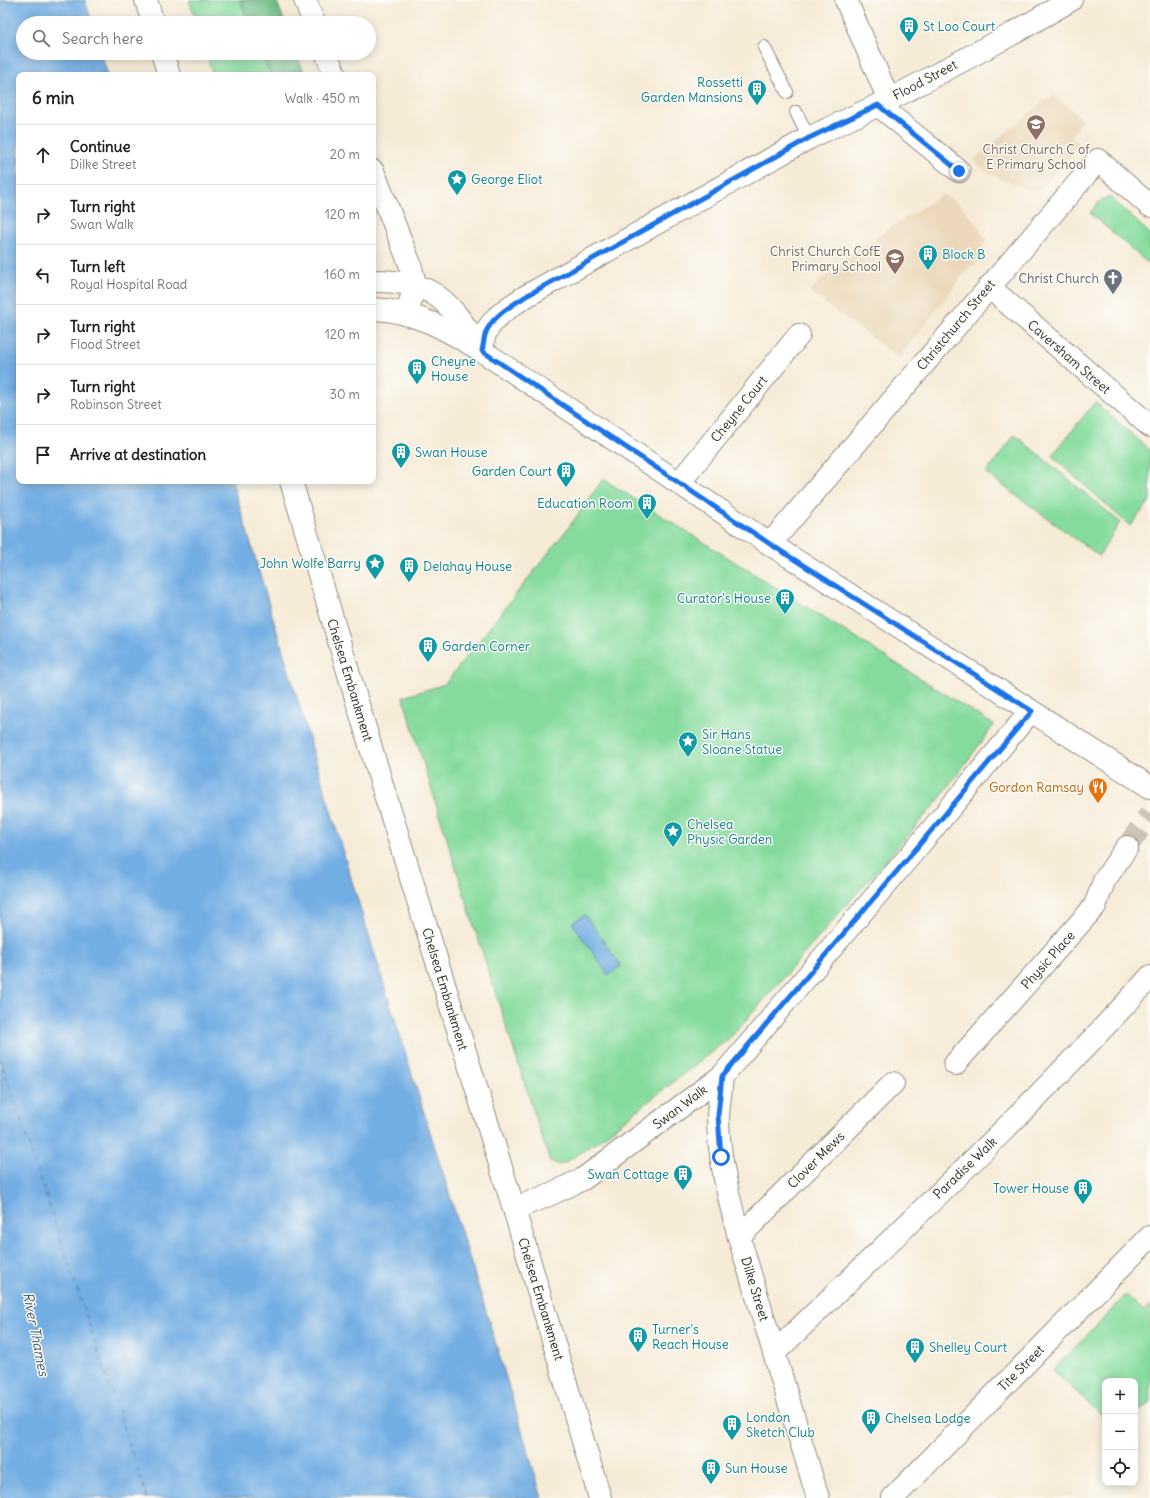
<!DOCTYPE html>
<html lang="en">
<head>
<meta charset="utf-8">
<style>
  :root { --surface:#fff; --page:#f2f2f2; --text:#222; --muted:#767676; --line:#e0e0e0 }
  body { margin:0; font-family:Delius,sans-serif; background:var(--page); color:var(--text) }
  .controls { position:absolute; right:12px; bottom:12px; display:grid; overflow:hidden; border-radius:8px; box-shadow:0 2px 10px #0003 }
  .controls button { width:36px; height:36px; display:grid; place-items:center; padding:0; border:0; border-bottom:1px solid var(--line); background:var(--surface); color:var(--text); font:20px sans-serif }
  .stop { position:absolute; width:12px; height:12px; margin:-9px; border:3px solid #1a73e8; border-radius:50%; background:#fff }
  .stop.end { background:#1a73e8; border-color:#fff; box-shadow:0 1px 4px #0008 }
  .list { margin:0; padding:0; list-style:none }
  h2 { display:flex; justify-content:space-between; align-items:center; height:52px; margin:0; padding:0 16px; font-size:17px }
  h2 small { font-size:13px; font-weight:400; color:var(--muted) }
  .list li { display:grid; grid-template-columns:26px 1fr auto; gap:12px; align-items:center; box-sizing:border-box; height:60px; padding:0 16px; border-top:1px solid var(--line) }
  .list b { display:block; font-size:15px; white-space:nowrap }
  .list p { margin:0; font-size:13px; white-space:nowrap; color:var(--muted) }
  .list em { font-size:13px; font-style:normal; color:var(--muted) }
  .icon { flex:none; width:22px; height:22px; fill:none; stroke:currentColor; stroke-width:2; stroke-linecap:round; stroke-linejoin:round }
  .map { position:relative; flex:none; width:1150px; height:1498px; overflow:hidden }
  .search { position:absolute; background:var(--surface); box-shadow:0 2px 10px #0003; left:16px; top:16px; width:360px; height:44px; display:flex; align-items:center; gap:10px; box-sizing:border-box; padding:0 14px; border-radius:22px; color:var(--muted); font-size:15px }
  .panel { position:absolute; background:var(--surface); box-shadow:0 2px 10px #0003; left:16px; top:72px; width:360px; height:412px; border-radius:8px }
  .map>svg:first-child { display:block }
</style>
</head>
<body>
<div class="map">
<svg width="1150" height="1498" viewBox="0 0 1150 1498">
  <rect width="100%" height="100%" fill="#fdfcf7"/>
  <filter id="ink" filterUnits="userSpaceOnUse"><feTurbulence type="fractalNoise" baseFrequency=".025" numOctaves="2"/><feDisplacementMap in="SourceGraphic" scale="8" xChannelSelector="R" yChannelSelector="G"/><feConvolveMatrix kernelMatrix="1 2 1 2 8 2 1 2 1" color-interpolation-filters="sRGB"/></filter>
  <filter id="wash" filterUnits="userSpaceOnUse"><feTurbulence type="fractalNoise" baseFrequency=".012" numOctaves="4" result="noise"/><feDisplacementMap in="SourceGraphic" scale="16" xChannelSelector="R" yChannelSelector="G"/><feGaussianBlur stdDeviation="0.9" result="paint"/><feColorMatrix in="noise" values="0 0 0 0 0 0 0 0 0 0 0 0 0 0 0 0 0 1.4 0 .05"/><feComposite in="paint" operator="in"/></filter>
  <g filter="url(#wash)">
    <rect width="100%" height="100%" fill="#f6ebd7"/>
    <g fill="#ebd8ba">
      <polygon points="1053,94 1083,120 1071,137 1080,145 1037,192 1032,192 993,175 983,169 973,160"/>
      <polygon points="943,194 961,206 977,225 987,241 980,252 981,254 974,266 971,265 899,358 810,292 817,284 861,247"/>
    </g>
    <g fill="#85db9e" stroke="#588364">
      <polygon points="189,0 276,0 285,23 197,23"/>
      <polygon points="206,53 296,53 305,75 213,75"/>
      <path d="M1110,197L1150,234V265L1090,213C1096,206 1100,198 1110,197Z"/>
      <polygon points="1095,402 1150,450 1150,501 1130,526 1052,456"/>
      <polygon points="1015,435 1120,522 1099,556 986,473"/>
      <polygon points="603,479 994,725 937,802 732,1036 594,1144 566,1162 559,1165 550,1161 547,1153 468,907 403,697 445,684 572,523"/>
      <polygon points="1126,1295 1144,1311 1150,1306 1150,1402 1135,1416 1135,1381 1105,1381 1105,1419 1053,1370"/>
    </g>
    <g fill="#6cbb85" stroke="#4c7358">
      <polygon points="240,0 276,0 285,23 249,23"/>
      <polygon points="260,53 296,53 305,75 271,75"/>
    </g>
    <g fill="#72ade3" stroke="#4e6c87">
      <polygon points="0,0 85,0 92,23 23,23 23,53 101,53 108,75 19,75 19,481 232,481 354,888 489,1321 542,1498 0,1498"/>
      <polygon points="585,915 621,966 608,975 572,923"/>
    </g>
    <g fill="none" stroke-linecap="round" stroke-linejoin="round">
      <polyline stroke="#44586b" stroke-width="1" stroke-dasharray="5 4" stroke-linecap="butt" points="0,1058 147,1498"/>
    </g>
  </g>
  <g filter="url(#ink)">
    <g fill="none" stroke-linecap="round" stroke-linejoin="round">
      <polyline stroke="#cdc5b5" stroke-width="22" stroke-dasharray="22 11" stroke-linecap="butt" points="1127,847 1150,814"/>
      <defs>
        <g id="service">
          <polyline points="764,47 787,92"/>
          <polyline points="796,112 809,138"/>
        </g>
        <g id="minor">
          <polyline points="305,0 314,23"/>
          <polyline points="846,0 889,100"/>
          <polyline points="326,53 335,75"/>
          <polyline points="878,105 959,171"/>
          <polyline points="373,171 410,264 415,284 407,314"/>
          <polyline points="989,287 1150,426"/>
          <path d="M482,351C483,345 483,337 486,332C495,315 512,305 528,295L809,138L889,100L1012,34L1071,0"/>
          <polyline points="679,483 799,335"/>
          <polyline points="770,544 1098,160 1150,206"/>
          <polyline points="955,1064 1095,906 1104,881 1127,847"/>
          <path d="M722,1076C721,1089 719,1102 718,1116C718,1157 729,1198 739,1237L818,1498"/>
          <polyline points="514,1209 551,1194 583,1179 722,1076 909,857 1031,711"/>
          <polyline points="739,1237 893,1083"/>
          <path d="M774,1353C901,1230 1031,1109 1150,977"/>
          <polyline points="893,1498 1150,1237"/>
        </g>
        <g id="secondary">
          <path d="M373,281C433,281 446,298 478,345"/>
          <path d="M373,309C414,310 448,330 482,351L770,544L1150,787"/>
        </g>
        <g id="trunk">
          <polyline points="146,0 153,23"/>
          <polyline points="162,53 169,75"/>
          <polyline points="291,481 383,788 514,1209 600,1498"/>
        </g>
      </defs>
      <use href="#service" stroke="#908b81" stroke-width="14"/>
      <use href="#minor" stroke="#908b81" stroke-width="24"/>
      <use href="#secondary" stroke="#908b81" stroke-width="24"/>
      <use href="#trunk" stroke="#908b81" stroke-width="24"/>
      <use href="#service" stroke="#fff" stroke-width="12"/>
      <use href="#minor" stroke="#fff" stroke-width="22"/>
      <use href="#secondary" stroke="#fff" stroke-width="22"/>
      <use href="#trunk" stroke="#fff" stroke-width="22"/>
    </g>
  </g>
  <g fill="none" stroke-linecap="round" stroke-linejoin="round" filter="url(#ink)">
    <path stroke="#1a73e8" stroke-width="5" d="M721,1157L718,1115L722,1076L909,857L1032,711L770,544L482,351C483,346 484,340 485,335C490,317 514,304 528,295L809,138L878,105L959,171"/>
  </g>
  <defs>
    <symbol id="building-pin" viewBox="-11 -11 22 30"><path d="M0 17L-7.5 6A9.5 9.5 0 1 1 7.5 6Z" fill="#0f9aa8" stroke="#fdfcf7"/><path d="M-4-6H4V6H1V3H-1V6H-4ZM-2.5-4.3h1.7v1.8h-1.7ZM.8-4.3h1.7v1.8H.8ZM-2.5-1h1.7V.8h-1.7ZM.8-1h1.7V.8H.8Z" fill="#fff"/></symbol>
    <symbol id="school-pin" viewBox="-11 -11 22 30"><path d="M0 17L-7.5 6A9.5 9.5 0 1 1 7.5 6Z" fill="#8d6e63" stroke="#fdfcf7"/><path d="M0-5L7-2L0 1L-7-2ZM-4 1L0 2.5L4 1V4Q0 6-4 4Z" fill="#fff"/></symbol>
    <symbol id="sight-pin" viewBox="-11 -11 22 30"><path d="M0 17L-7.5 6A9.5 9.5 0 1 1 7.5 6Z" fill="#0f9aa8" stroke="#fdfcf7"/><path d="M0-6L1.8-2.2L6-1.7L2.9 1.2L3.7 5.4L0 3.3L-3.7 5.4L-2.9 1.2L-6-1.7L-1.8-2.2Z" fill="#fff"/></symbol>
    <symbol id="church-pin" viewBox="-11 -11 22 30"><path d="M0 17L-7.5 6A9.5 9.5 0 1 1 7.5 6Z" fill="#6b7280" stroke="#fdfcf7"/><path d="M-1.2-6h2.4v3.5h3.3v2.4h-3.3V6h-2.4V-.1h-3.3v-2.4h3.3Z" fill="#fff"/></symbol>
    <symbol id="restaurant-pin" viewBox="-11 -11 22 30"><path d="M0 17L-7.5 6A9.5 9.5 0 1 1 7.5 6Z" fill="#e8710a" stroke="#fdfcf7"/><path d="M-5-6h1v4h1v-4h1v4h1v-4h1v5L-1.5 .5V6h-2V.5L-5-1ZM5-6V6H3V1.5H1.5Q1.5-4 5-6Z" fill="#fff"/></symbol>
  </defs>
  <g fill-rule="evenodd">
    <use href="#building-pin" x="898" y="15" width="22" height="30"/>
    <use href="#building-pin" x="746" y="78" width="22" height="30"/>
    <use href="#school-pin" x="1025" y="113" width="22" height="30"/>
    <use href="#sight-pin" x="446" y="168" width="22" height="30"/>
    <use href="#building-pin" x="917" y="243" width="22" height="30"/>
    <use href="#school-pin" x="884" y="247" width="22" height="30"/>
    <use href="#church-pin" x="1102" y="267" width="22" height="30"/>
    <use href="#building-pin" x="406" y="357" width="22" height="30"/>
    <use href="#building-pin" x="390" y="441" width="22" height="30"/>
    <use href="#building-pin" x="555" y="460" width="22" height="30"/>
    <use href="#building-pin" x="636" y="492" width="22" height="30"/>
    <use href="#sight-pin" x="364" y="552" width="22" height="30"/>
    <use href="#building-pin" x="398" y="555" width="22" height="30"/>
    <use href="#building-pin" x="774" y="587" width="22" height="30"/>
    <use href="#building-pin" x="417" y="635" width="22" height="30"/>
    <use href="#sight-pin" x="677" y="730" width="22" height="30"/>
    <use href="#restaurant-pin" x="1087" y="776" width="22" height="30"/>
    <use href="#sight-pin" x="662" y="820" width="22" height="30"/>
    <use href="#building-pin" x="672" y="1163" width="22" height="30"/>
    <use href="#building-pin" x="1072" y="1177" width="22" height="30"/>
    <use href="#building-pin" x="627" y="1325" width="22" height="30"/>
    <use href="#building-pin" x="904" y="1336" width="22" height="30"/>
    <use href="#building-pin" x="860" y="1407" width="22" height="30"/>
    <use href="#building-pin" x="721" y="1413" width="22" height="30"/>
    <use href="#building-pin" x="700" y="1457" width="22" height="30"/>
  </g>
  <g text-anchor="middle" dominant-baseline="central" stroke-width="3" stroke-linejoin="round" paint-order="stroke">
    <g font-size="13" fill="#0d838f" stroke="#fdfcf7" text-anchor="start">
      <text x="923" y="26">St Loo Court</text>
      <text x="743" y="82" text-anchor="end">Rossetti<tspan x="743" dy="15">Garden Mansions</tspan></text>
      <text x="471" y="179">George Eliot</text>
      <text x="942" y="254">Block B</text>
      <text x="431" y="361">Cheyne<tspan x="431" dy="15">House</tspan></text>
      <text x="415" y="452">Swan House</text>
      <text x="552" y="471" text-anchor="end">Garden Court</text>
      <text x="633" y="503" text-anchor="end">Education Room</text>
      <text x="361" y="563" text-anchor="end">John Wolfe Barry</text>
      <text x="423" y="566">Delahay House</text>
      <text x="771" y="598" text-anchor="end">Curator's House</text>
      <text x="442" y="646">Garden Corner</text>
      <text x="702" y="734">Sir Hans<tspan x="702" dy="15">Sloane Statue</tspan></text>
      <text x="687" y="824">Chelsea<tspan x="687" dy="15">Physic Garden</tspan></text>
      <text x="669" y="1174" text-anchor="end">Swan Cottage</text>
      <text x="1069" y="1188" text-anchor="end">Tower House</text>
      <text x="652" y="1329">Turner's<tspan x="652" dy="15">Reach House</tspan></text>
      <text x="929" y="1347">Shelley Court</text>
      <text x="746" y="1417">London<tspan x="746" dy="15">Sketch Club</tspan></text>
      <text x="885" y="1418">Chelsea Lodge</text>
      <text x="725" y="1468">Sun House</text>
    </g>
    <g font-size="13" fill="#2b2b2b" stroke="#fdfcf7">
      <text transform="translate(925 80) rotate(-28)">Flood Street</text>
      <text transform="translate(956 325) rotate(-50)">Christchurch Street</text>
      <text transform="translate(1069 357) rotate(41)">Caversham Street</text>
      <text transform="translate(739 409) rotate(-51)">Cheyne Court</text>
      <text transform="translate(350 680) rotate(73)">Chelsea Embankment</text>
      <text transform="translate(1048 960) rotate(-48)">Physic Place</text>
      <text transform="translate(445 989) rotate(73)">Chelsea Embankment</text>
      <text transform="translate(680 1107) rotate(-37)">Swan Walk</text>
      <text transform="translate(816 1160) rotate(-45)">Clover Mews</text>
      <text transform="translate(965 1168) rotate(-44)">Paradise Walk</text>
      <text transform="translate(755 1289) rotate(73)">Dilke Street</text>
      <text transform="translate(541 1299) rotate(73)">Chelsea Embankment</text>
      <text transform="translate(1021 1368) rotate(-45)">Tite Street</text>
    </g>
    <g font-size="13" fill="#785e54" stroke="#fdfcf7">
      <text x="1036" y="149">Christ Church C of<tspan x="1036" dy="15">E Primary School</tspan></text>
      <text x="881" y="251" text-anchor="end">Christ Church CofE<tspan x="881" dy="15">Primary School</tspan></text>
    </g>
    <g font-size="13" fill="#5b616d" stroke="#fdfcf7" text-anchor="end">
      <text x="1099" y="278">Christ Church</text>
    </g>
    <g font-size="13" fill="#c56008" stroke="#fdfcf7" text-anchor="end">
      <text x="1084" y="787">Gordon Ramsay</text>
    </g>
    <g font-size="14" font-style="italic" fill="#44586b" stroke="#fdfcf7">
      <text transform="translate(36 1334) rotate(79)">River Thames</text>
    </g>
  </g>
</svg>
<div class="controls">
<button>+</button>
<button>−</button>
<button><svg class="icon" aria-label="locate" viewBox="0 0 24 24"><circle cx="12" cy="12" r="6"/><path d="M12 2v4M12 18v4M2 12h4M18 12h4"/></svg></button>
</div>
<div class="stop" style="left:721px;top:1157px"></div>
<div class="stop end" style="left:959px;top:171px"></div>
<div class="search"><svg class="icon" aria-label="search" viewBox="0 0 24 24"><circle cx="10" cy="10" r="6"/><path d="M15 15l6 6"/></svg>Search here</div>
<section class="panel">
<h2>6 min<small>Walk · 450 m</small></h2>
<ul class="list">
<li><svg class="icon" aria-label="ahead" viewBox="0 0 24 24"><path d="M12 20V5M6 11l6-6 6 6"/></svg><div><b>Continue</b><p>Dilke Street</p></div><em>20 m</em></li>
<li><svg class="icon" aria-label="right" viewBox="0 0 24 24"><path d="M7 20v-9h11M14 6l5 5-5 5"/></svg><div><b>Turn right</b><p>Swan Walk</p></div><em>120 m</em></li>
<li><svg class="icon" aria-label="left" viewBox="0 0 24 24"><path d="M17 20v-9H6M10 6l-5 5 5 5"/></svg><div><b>Turn left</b><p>Royal Hospital Road</p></div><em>160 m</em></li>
<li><svg class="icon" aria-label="right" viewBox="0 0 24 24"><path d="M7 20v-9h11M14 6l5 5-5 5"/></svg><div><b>Turn right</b><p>Flood Street</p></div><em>120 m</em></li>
<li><svg class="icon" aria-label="right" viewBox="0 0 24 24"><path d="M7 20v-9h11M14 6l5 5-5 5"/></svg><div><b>Turn right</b><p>Robinson Street</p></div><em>30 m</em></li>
<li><svg class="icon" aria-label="arrive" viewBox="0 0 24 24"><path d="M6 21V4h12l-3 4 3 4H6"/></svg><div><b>Arrive at destination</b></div></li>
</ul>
</section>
</div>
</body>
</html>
